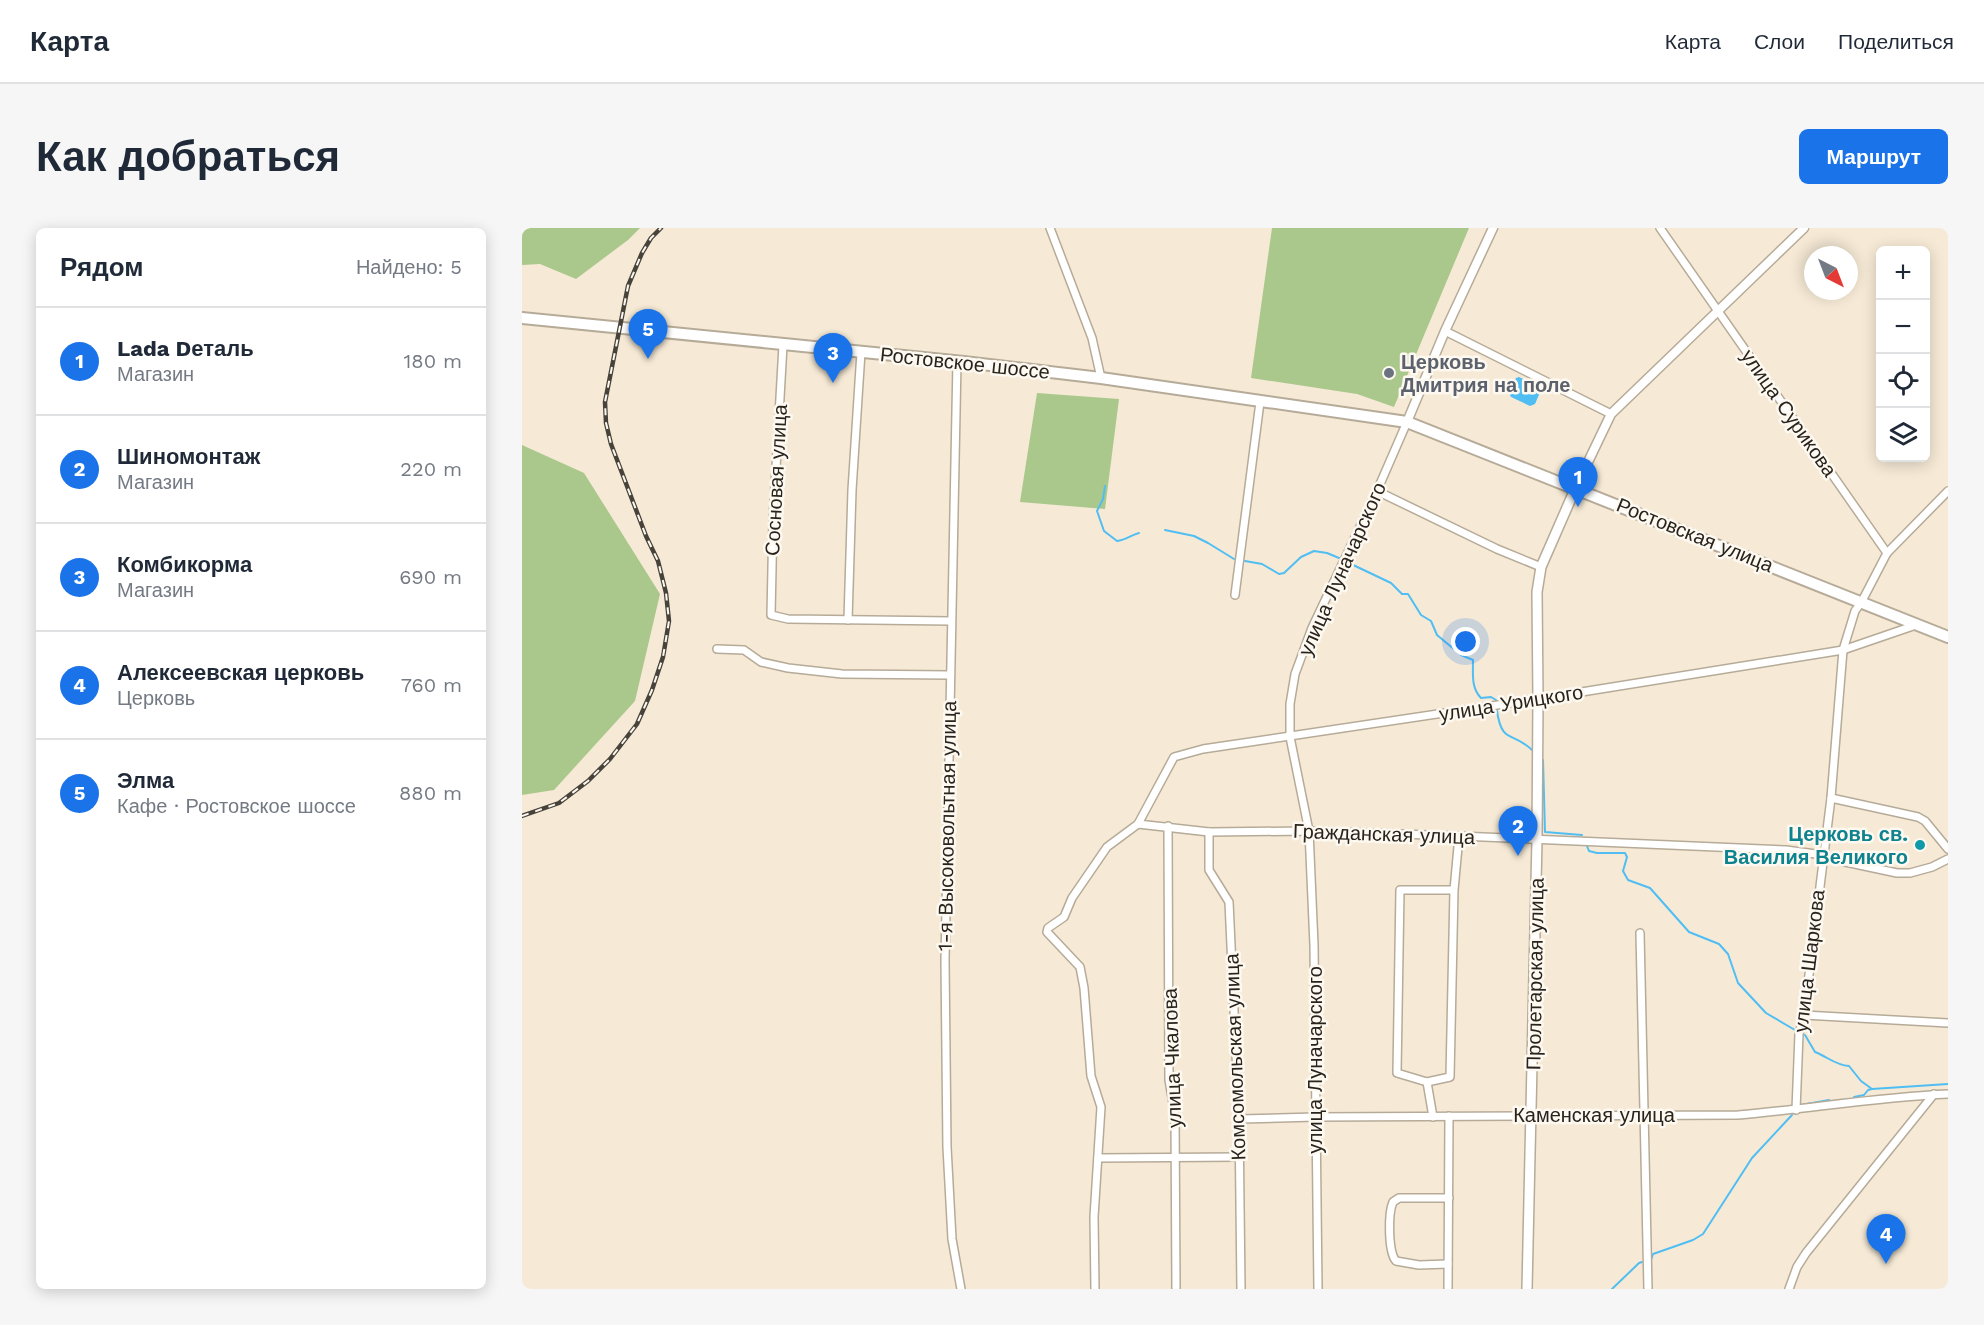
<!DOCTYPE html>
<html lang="ru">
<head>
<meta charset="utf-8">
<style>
  :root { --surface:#fff; --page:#f6f6f7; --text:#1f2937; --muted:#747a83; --line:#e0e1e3; --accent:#1a73e8 }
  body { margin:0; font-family:"Work Sans",sans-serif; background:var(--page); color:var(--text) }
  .controls { position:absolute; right:18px; top:18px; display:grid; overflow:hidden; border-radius:9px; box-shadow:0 3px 15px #0003 }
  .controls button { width:54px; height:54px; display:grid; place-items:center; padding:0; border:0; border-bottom:2px solid var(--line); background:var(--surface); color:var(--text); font:30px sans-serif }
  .compass { position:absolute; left:1282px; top:18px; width:54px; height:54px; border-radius:50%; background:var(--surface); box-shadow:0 3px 15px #0003; rotate:138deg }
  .you { position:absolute; left:944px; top:414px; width:21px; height:21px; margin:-15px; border:4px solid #fff; border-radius:50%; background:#1a73e8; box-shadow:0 0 0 9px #1a73e833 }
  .badge { display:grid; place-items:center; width:39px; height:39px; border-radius:50%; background:var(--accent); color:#fff; font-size:20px; font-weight:700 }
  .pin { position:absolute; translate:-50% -50px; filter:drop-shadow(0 2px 3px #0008) }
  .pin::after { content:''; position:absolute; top:32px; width:21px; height:18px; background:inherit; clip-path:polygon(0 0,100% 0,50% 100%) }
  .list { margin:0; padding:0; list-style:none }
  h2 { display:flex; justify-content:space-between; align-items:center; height:78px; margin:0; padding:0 24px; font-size:26px }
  h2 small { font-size:20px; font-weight:400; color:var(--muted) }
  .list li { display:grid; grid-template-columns:39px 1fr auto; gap:18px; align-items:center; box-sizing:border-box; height:108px; padding:0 24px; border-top:2px solid var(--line) }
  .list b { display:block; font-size:22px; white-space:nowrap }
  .list p { margin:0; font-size:20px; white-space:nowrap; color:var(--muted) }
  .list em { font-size:20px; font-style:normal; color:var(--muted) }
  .icon { flex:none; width:33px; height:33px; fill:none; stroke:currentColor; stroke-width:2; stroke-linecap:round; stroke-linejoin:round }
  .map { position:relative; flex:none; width:1426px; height:1061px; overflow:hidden; border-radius:9px }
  header { display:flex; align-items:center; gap:36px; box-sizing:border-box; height:84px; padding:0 30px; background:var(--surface); border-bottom:2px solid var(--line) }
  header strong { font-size:28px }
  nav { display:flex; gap:33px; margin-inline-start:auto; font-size:21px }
  .intro { display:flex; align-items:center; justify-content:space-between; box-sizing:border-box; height:144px; padding:0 36px }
  h1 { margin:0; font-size:42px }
  .button { padding:15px 27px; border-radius:9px; background:var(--accent); color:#fff; font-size:21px; font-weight:700 }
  main { display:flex; gap:36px; padding:0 36px }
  aside { flex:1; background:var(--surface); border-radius:9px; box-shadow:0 3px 15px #0003 }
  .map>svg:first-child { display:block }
</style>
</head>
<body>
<header>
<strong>Карта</strong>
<nav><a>Карта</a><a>Слои</a><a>Поделиться</a></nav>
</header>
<div class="intro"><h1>Как добраться</h1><a class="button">Маршрут</a></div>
<main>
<aside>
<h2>Рядом<small>Найдено: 5</small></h2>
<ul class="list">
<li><span class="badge">1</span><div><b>Lada Dеталь</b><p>Магазин</p></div><em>180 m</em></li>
<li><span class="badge">2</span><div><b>Шиномонтаж</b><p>Магазин</p></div><em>220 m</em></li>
<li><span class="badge">3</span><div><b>Комбикорма</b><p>Магазин</p></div><em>690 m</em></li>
<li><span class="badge">4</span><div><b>Алексеевская церковь</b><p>Церковь</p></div><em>760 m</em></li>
<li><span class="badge">5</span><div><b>Элма</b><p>Кафе · Ростовское шоссе</p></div><em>880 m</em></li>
</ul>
</aside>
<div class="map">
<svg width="1426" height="1061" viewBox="0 0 1426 1061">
  <rect width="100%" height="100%" fill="#f6ead6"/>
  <g fill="#aac78c">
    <polygon points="0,0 118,0 106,12 54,51 18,36 0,37"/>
    <polygon points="750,0 947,0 872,179 835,166 729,150"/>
    <polygon points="515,165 597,171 583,281 498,274"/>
    <polygon points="0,217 62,245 138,366 113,473 32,562 0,567"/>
  </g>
  <polygon fill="#50bef3" points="997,149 1018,159 1019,162 1013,176 1008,178 989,169 987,165 994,150"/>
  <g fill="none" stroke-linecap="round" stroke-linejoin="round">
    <g stroke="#50bef3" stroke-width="2">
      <path d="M583,258L581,271L575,283L582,303L595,313C604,312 609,307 617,305"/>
      <polyline points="643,302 672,308 686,315 712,331"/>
      <polyline points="723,333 740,336 757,346 762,345 779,329 792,323 805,325 817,330"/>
      <path d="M827,335L869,355L880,366H886L899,387L909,393L915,407L939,427L951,432C951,446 949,460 959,470L969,469L974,472"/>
      <path d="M975,483C980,517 991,503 1010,522"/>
      <polyline points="1021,532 1023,604 1060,607"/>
      <polyline points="1065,618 1067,623 1075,625 1103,625 1105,629 1101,643 1106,652 1128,660 1167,704 1197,716 1206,726 1216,755 1244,785 1273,802"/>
      <path d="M1283,807L1293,824C1306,829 1313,837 1327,838L1339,853L1350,861L1426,856"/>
      <polyline points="1332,869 1342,867 1346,862 1350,861"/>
      <polyline points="1279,877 1307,872"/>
      <polyline points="1129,1032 1131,1026 1171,1012 1181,1006 1230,930 1270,887"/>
      <polyline points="1090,1061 1117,1035 1120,1034"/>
    </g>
    <defs>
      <g id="minor">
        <polyline points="528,0 570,110 579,150"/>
        <polyline points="1138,0 1365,325 1340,373 1333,383 1321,422 1309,570 1282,787 1277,806 1274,882"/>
        <polyline points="923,103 1089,186"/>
        <polyline points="261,117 251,293 249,387 266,391 429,393"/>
        <polyline points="435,134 423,732 425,919 430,1011 439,1061"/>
        <polyline points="855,263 975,321 1019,339"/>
        <polyline points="1365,325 1426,263"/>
        <polyline points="713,367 738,174"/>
        <polyline points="326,392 330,262 339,124"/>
        <polyline points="195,421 222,422 239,434 266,440 320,446 427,447"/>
        <polyline points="1309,570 1396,589 1403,593 1426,621"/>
        <polyline points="616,596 687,604 787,603 937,608 1264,622 1301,627 1314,632 1375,645 1388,645 1410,639 1426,631"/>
        <polyline points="646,598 647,852 653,887 654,1061"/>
        <polyline points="687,604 687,642 707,674 717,891 719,1061"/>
        <polyline points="932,662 878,662 875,845 905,854 928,849 932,662 937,608"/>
        <polyline points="1118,705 1126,1061"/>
        <polyline points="1282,787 1426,795"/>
        <polyline points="905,854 911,889"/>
        <path d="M717,891L793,889L1216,887C1286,881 1356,869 1426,866"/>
        <polyline points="576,930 718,929"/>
        <path d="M926,1036L897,1037L874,1033C866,1024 866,985 871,974L877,970H927"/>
        <polyline points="573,1061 572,989 579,879 569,848 562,760 558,739 525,704 526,700 542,689 550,670 585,619 616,596 652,529 681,521 1016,471 1321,422 1394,397"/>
        <polyline points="796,1061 792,717 787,603 768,509 768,476 773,446 790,400 855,263 885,194"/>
        <polyline points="926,1061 927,888"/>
        <polyline points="1267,1061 1275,1039 1284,1025 1412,866"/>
      </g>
      <g id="tertiary">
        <polyline points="885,194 923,103 971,0"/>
        <polyline points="1054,259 1089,186 1282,0"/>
      </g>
      <polyline id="secondary" points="1005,1061 1015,611 1016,471 1015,364 1019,339 1054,259"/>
      <polyline id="primary" points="0,90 442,134 579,150 885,194 1426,409"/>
    </defs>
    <use href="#minor" stroke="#b6ab98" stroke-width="10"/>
    <use href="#tertiary" stroke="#b6ab98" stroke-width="11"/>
    <use href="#secondary" stroke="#b6ab98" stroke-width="12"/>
    <use href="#primary" stroke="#b6ab98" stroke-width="14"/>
    <use href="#minor" stroke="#fff" stroke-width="7"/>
    <use href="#tertiary" stroke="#fff" stroke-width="8"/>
    <use href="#secondary" stroke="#fff" stroke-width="9"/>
    <use href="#primary" stroke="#fff" stroke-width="10"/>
    <defs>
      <polyline id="rail" points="0,588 37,575 66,553 88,531 115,496 130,462 141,429 147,393 144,365 136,333 124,308 89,216 84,195 83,174 106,58 120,25 129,10 139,0"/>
    </defs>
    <use href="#rail" stroke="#48433a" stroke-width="4.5"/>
    <use href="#rail" stroke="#fdf8f0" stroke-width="2" stroke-dasharray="7" stroke-linecap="butt"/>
  </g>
  <circle fill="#6b7280" stroke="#fdf8f0" stroke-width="2" cx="867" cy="145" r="6"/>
  <circle fill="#0f9aa8" stroke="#fdf8f0" stroke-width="2" cx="1398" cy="617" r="6"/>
  <g text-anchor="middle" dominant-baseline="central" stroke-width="5" stroke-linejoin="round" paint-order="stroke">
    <g font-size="20" font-weight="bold" fill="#5b616d" stroke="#fdf8f0" text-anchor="start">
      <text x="879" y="134">Церковь<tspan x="879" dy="23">Дмитрия на поле</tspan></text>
    </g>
    <g font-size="20" fill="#28241d" stroke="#fdf8f0">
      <text transform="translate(443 135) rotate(6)">Ростовское шоссе</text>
      <text transform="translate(1267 185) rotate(55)">улица Сурикова</text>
      <text transform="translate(254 252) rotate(-87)">Сосновая улица</text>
      <text transform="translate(1173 307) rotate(22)">Ростовская улица</text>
      <text transform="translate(820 341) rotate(-66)">улица Луначарского</text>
      <text transform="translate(989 475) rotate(-9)">улица Урицкого</text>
      <text transform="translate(425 598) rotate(-89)">1-я Высоковольтная улица</text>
      <text transform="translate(862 606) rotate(2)">Гражданская улица</text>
      <text transform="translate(1287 733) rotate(-83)">улица Шаркова</text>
      <text transform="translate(1013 746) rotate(-89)">Пролетарская улица</text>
      <text transform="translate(713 829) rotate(-92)">Комсомольская улица</text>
      <text transform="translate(650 830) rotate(-92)">улица Чкалова</text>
      <text transform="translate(793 832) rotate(-90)">улица Луначарского</text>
      <text x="1072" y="887">Каменская улица</text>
    </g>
    <g font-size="20" font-weight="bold" fill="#0d838f" stroke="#fdf8f0" text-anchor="end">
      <text x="1386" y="606">Церковь св.<tspan x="1386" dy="23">Василия Великого</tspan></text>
    </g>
  </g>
</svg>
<div class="controls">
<button>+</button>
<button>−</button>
<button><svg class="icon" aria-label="locate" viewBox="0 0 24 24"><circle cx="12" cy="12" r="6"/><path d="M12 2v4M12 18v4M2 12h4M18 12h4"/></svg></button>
<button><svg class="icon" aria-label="layers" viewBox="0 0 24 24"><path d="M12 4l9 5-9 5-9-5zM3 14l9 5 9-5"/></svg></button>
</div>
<svg class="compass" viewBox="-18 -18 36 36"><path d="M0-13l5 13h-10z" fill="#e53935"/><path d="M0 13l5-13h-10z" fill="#747a83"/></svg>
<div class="you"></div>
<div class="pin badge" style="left:1056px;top:279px">1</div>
<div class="pin badge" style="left:996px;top:628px">2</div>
<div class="pin badge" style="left:311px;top:155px">3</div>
<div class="pin badge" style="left:1364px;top:1036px">4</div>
<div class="pin badge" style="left:126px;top:131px">5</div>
</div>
</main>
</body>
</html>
